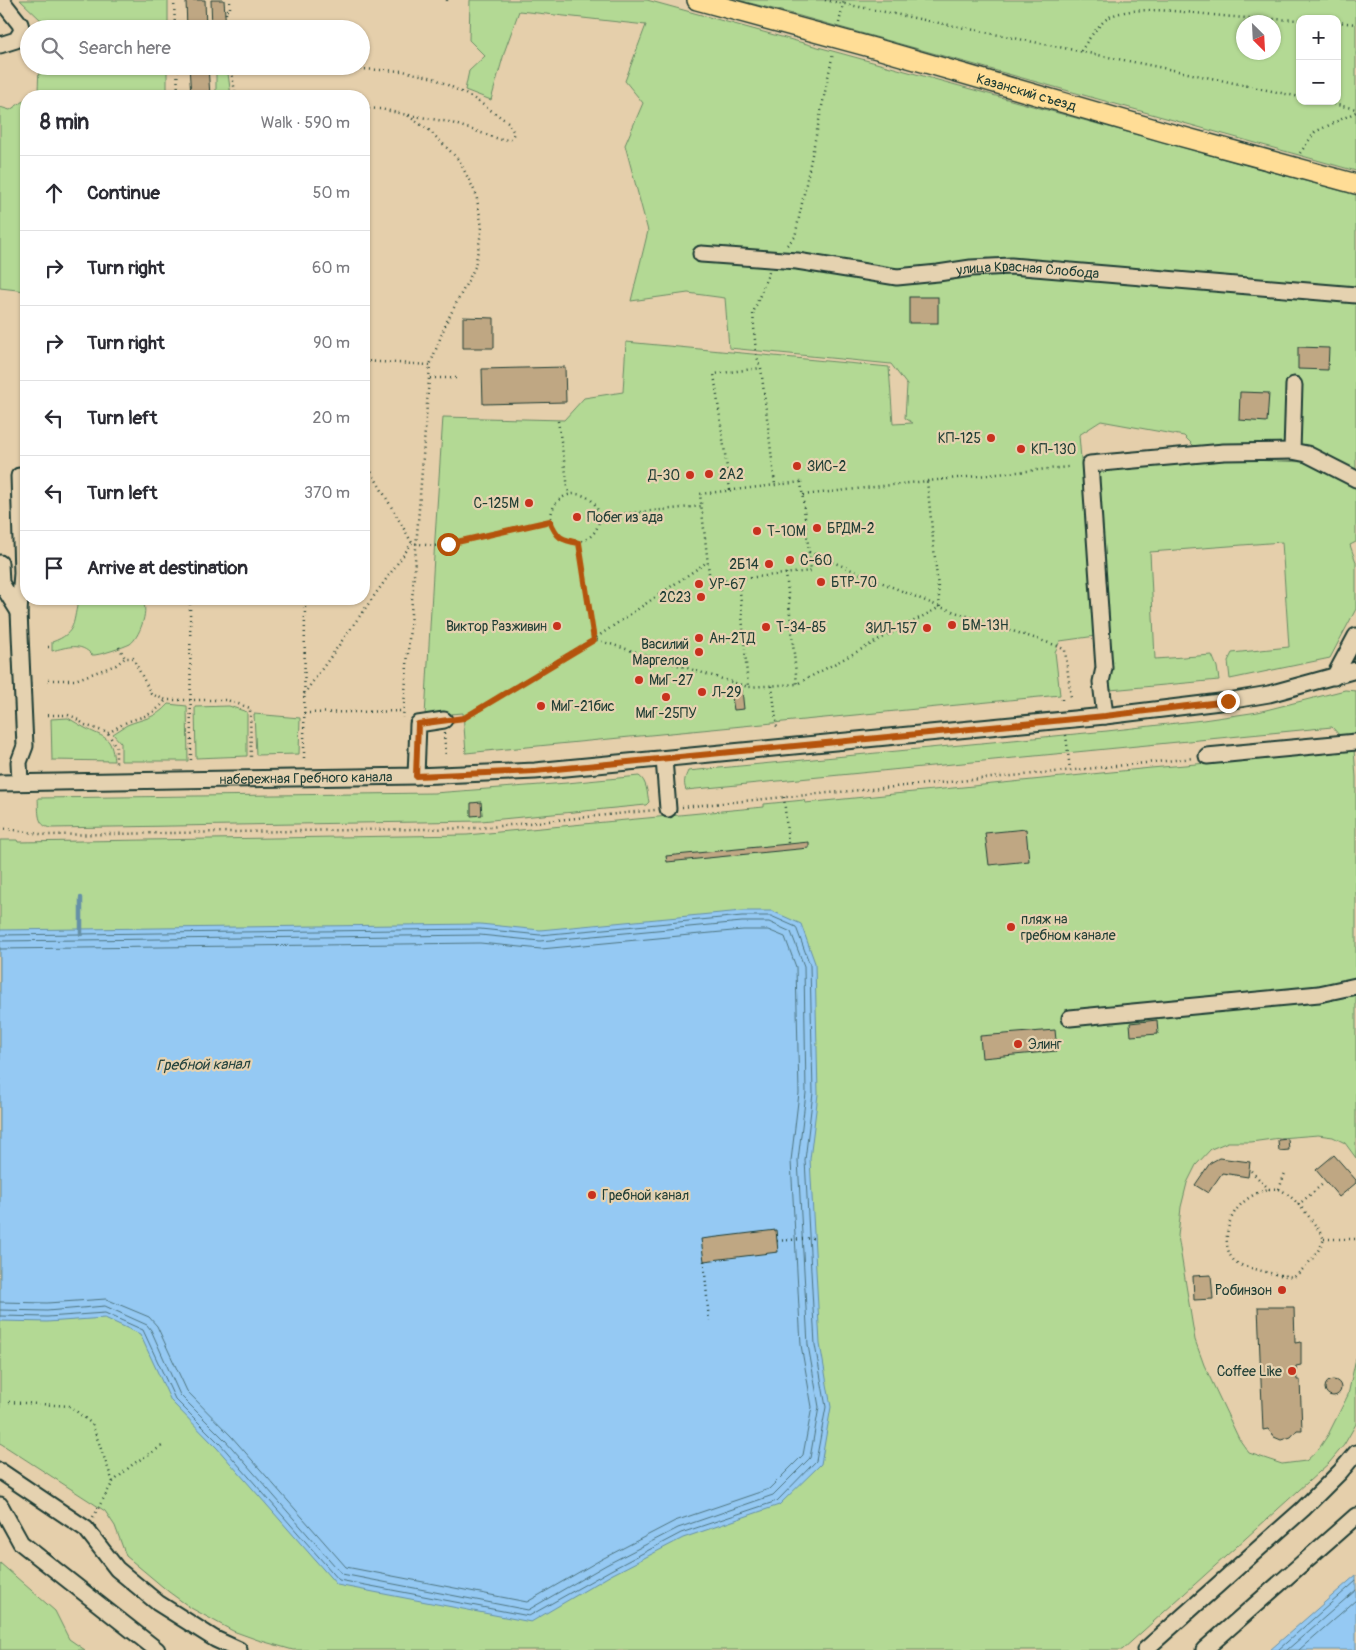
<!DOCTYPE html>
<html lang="en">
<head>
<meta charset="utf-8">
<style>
  :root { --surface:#fff; --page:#f7f7f7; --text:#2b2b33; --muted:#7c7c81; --line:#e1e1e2 }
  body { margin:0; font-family:Pangolin,sans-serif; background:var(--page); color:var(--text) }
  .controls { position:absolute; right:15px; top:15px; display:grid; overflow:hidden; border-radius:10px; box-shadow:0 1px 4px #0004 }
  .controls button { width:45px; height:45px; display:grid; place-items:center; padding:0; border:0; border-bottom:1px solid var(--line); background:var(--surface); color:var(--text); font:25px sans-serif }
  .compass { position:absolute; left:1236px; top:15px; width:45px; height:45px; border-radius:50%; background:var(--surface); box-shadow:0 1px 4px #0004; rotate:156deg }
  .stop { position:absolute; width:15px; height:15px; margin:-11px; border:4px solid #b45309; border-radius:50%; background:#fff }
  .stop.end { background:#b45309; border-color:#fff; box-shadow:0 1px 5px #0008 }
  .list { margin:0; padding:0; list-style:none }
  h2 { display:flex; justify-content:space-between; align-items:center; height:65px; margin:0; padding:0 20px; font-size:21px }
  h2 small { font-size:16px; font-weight:400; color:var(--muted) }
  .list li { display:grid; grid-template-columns:32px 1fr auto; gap:15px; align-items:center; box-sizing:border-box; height:75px; padding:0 20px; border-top:1px solid var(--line) }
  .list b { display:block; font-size:19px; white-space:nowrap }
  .list em { font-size:16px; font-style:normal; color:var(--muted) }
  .icon { flex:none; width:28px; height:28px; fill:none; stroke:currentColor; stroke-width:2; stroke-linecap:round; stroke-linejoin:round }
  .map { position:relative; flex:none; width:1356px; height:1650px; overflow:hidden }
  .search { position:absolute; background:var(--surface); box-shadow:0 1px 4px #0004; left:20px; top:20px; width:350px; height:55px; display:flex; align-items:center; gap:12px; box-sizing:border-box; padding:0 18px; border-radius:28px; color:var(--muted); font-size:19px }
  .panel { position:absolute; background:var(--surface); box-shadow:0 1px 4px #0004; left:20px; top:90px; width:350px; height:515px; border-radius:20px }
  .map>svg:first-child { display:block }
</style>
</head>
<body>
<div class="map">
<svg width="1356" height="1650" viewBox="0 0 1356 1650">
  <rect width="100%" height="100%" fill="#e5cfab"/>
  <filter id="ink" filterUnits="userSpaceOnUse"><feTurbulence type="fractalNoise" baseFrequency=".02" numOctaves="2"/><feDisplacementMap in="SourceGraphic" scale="10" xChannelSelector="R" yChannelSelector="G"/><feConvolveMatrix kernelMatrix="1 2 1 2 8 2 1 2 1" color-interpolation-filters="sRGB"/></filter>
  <g filter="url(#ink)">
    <g fill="#b3d994" stroke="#698b64" fill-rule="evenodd">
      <polygon points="20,0 168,0 168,29 42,29 43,22"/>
      <polygon points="470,0 647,0 1356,195 1356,475 1303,449 1195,447 1184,436 1101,421 1079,435 1096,636 1060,641 1055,652 1060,695 466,753 463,713 425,716 435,538 443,417 564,420 584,398 623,392 626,342 889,367 893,424 913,423 905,418 907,385 891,364 729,348 725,298 688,293 631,301 648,231 625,145 643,103 625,81 646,25 519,11 505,50 491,100 465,90 469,71 485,56 469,40"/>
      <path d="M738,0H1356V171L789,13ZM1300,19H1337V101H1300ZM1274,22V52H1244V22Z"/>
      <polygon points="39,66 167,66 167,96 30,96 38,91"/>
      <polygon points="216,66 227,66 231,96 216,96"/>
      <polygon points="26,99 26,291 0,288 0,107 10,110"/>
      <polygon points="1218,459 1307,462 1356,485 1356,542 1350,545 1356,562 1356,609 1330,658 1230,679 1228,661 1232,653 1289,647 1282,542 1150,552 1155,659 1212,655 1217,667 1219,680 1110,690 1095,468"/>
      <path d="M79,599H138L143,602C149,611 139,638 130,644C124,647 98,656 92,655C81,642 67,647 52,651V642C78,633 72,621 79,599Z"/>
      <path d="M1345,690L1356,691V736L1341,737L1332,727L686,790C683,782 685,778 688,771L1107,731L1203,720L1258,712Z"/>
      <path d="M168,704L187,706L188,761H121V743L113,734C118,731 122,728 127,725C144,718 155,719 168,704Z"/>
      <polygon points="229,706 247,712 247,756 196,758 195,707"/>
      <polygon points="254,714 300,718 299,754 256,755"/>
      <path d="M68,718C74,721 79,725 85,728C106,739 111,735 114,761L52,760L51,719Z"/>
      <polygon points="1354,750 1356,777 1356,1158 1345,1143 1333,1137 1318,1135 1280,1138 1251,1142 1228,1142 1211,1149 1196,1165 1187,1183 1181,1207 1178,1236 1195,1340 1204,1365 1239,1439 1249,1453 1282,1464 1306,1461 1318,1450 1328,1435 1348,1395 1356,1358 1356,1424 1344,1445 1329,1463 1122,1650 293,1650 258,1640 233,1631 191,1608 169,1592 126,1556 115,1526 105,1511 0,1443 0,840 17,840 18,842 467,835 764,807 764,804 804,800 805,803 1151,768"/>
      <path d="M639,776C647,781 647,793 649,802L646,805L481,821L51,828C36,826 39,811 38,798L434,793L567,783Z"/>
      <polygon points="0,1563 55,1611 69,1639 85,1650 0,1650"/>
    </g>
    <g fill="#95c9f3" stroke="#6691a7">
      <polygon points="742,911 772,911 801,924 815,963 818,1094 810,1159 820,1344 831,1407 821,1464 779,1505 683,1538 611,1575 531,1622 337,1585 217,1448 171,1401 140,1334 105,1318 47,1322 0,1321 0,930 480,924 540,930"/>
      <polygon points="1356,1575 1356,1650 1270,1650"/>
    </g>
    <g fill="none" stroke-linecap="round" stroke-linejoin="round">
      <g stroke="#4e7580" stroke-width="1">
        <polyline points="0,935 480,929 540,935 742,916 771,916 796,927 810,965 813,1093 805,1160 815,1345 826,1407 816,1461 777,1501 681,1533 609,1571 529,1616 339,1580 221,1445 175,1399 143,1330 105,1313 47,1317 0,1316"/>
        <polyline points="0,941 480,935 540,941 742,922 769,922 791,932 804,966 806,1093 798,1160 808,1345 819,1407 810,1458 773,1495 678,1528 606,1565 528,1610 342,1574 226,1441 180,1395 151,1330 147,1325 105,1306 47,1311 0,1310"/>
        <polyline points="0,949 480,943 541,949 743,930 768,930 785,937 796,967 799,1093 791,1161 801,1345 812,1407 803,1455 769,1489 675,1521 602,1559 527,1602 346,1567 231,1436 187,1391 157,1326 149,1317 106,1299 47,1303 0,1302"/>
        <polyline points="1278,1650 1356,1581"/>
        <polyline points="1287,1650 1356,1590"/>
        <polyline points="1299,1650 1356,1600"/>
      </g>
      <polyline stroke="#6691a7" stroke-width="4.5" points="81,898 81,934"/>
    </g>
    <g fill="#bfa783" stroke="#1f3d34">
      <polygon points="186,0 205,0 206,29 187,29"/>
      <polygon points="211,0 224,0 226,29 212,29"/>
      <polygon points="189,66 208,66 210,96 191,96"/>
      <rect x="909" y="297" width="29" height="26"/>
      <polygon points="463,317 494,318 494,348 463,348"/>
      <polygon points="1298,347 1329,348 1328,370 1298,369"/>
      <polygon points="565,367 566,402 483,404 482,369"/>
      <polygon points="1240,392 1269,393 1267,422 1239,420"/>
      <polygon points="742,690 744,709 734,710 731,691"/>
      <polygon points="481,802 482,815 471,816 471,803"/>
      <polygon points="1026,829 1029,861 989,865 985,833"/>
      <polygon points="809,842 809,848 667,862 666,856"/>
      <polygon points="1157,1020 1158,1034 1131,1036 1130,1023"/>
      <polygon points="1055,1030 1057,1051 982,1058 980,1036"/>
      <polygon points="1288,1139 1289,1150 1279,1151 1278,1140"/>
      <polygon points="1334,1155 1356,1180 1356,1183 1339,1197 1316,1170"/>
      <polygon points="1219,1158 1250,1162 1248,1177 1222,1173 1208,1193 1195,1185 1210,1163"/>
      <polygon points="776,1230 778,1252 704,1261 701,1239"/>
      <polygon points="1211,1275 1213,1299 1194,1300 1193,1276"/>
      <polygon points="1258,1307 1294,1307 1295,1343 1301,1342 1301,1365 1296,1366 1297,1380 1300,1380 1302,1430 1297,1430 1291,1437 1281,1440 1274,1437 1268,1429 1263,1430"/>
      <circle cx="1333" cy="1388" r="8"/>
    </g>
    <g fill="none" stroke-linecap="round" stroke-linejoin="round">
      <defs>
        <g id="minor">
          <polyline points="0,45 16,40 22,31 20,24 1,0"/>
          <path id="s1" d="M701,254L797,261L897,277L938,273L971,268L1011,266L1356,295"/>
          <polyline points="1294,385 1292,451 1307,454 1356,479"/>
          <polyline points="0,563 1,583 19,612"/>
          <polyline points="1334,677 1356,636"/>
          <polyline points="1105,716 1101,682 1104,668 1090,464 1224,452 1292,451"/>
          <polyline points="1207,756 1356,742"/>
          <polyline points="664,759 668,809"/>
          <polyline points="416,776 418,724 444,720"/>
          <polyline points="20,782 19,762 25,746 19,612 22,573 19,476 26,476"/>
          <path id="s2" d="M0,783L416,776L535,771L1105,716L1228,701L1269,694L1356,670"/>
          <polyline points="1070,1018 1319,994 1356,986"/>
          <polyline points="0,1471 86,1529 117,1569 158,1603 215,1639 239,1650"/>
          <polyline points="0,1505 21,1543 157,1650"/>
          <polyline points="1145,1650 1303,1509 1340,1472 1356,1453"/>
          <polyline points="1204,1650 1356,1516"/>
        </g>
        <g id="major">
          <path id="s3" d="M697,0L881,50L1165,132L1356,184"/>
        </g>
      </defs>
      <use href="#minor" stroke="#1f3d34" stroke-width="19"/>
      <use href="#major" stroke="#1f3d34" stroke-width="22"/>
      <g stroke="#1f3d34" stroke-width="2.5" stroke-dasharray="1 4" stroke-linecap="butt">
        <polyline points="174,0 175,29"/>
        <polyline points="447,0 447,5"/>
        <polyline points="825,0 1178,71 1300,97"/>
        <polyline points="1337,22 1356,24"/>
        <polyline points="839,23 844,0"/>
        <polyline points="226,29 226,10 230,10 230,0"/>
        <path d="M1081,51C1088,40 1097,26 1108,18C1131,2 1205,15 1234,17C1256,19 1278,19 1300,20"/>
        <polyline points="177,66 178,96"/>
        <polyline points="230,66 236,96"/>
        <polyline points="340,68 403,71 434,78 473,98 508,122 514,133 511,139 502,140 449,122 409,115"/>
        <polyline points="1319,101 1356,109"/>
        <polyline points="364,108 381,109 407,115 430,131 459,160 476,194 482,227 475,267 446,323 430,365"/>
        <polyline points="1300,153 1315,132 1356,112"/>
        <polyline points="787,245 795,237 833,53"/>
        <polyline points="769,272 753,313 756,354 761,368 775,485"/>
        <polyline points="364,361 430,365 403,718"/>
        <polyline points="430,378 460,378"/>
        <polyline points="558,421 569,494"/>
        <polyline points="364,459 412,543 434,546 448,544 550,521"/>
        <polygon points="801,482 811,571 710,582 700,494"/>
        <polyline points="730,490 714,374 761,368"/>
        <circle cx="575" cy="518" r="24"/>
        <polyline points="803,495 927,481 1068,467"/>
        <polyline points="600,516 702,506"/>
        <polyline points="579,543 594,639 748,687 797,684 940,607 927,481"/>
        <polyline points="809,552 940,607 1058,646 1065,650 1071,698"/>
        <polyline points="786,573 797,684"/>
        <polyline points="739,579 748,687"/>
        <polyline points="190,599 191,763"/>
        <polyline points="48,647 52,647"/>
        <polyline points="119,647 125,658 133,658 151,694 166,700 227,700 250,708 251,759"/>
        <polyline points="48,680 75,680 116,665 125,658"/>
        <polyline points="772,686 777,728"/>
        <polyline points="304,694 412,543"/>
        <polyline points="1062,699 1062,703"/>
        <polyline points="304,713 404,711"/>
        <polyline points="48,715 68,715 74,717 85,725 108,733 116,747 116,764"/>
        <polyline points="459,719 464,718 594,639 707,562"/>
        <path d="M108,733C114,730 120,725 127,722C145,715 152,717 166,700"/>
        <polyline points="444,733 446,757"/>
        <polyline points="1066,735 1070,770"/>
        <polyline points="304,758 305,599"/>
        <polyline points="784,797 788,843"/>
        <path d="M682,807C853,790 1024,776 1194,758"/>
        <polyline points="0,828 47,835 480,828 655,810"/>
        <polyline points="1251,1171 1269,1189"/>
        <path d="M1269,1189C1273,1189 1277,1188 1281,1190C1297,1199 1315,1223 1324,1239C1319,1253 1306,1267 1294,1277C1276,1275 1265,1272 1248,1267C1245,1266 1240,1265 1237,1263C1221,1252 1226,1222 1237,1209C1244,1200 1257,1191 1269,1189Z"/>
        <polyline points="1279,1189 1285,1173"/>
        <polyline points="1298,1205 1324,1183"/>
        <polyline points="1324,1239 1356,1239"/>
        <polyline points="777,1241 814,1238"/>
        <polyline points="704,1261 709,1321"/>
        <polyline points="9,1402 70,1406 92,1424 113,1482"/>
        <polyline points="93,1517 113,1482 133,1464 162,1446"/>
      </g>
      <use href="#minor" stroke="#e5d2b0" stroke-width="15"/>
      <use href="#major" stroke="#ffdd96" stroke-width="19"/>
    </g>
  </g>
  <g fill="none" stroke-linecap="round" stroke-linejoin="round" filter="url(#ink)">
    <path stroke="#b45309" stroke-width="6" d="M448,544L550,521C557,538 561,540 579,543L594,640L464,718L418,724L416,776L535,771L1105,716L1228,701"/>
  </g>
  <g fill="#c8321e" stroke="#e5d2b0" stroke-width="2">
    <circle cx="991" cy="438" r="5"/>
    <circle cx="1021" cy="449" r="5"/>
    <circle cx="797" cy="466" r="5"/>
    <circle cx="709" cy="474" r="5"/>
    <circle cx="690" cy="475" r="5"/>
    <circle cx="529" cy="503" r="5"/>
    <circle cx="577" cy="517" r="5"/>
    <circle cx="817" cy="528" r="5"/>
    <circle cx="757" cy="531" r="5"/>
    <circle cx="790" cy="560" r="5"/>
    <circle cx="769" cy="564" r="5"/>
    <circle cx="821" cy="582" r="5"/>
    <circle cx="699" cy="584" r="5"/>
    <circle cx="701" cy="597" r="5"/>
    <circle cx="952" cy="625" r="5"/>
    <circle cx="557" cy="626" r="5"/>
    <circle cx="766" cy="627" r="5"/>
    <circle cx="927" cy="628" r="5"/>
    <circle cx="699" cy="638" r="5"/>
    <circle cx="699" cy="652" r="5"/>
    <circle cx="639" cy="680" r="5"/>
    <circle cx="702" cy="692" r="5"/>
    <circle cx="666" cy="697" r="5"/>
    <circle cx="541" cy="706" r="5"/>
    <circle cx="1011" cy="927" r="5"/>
    <circle cx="1018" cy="1044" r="5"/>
    <circle cx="592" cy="1195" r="5"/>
    <circle cx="1282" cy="1290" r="5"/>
    <circle cx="1292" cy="1371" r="5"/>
  </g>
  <g text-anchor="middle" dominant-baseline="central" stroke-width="4.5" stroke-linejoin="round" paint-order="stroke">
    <g font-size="14" fill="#1f3d34" stroke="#e5d2b0">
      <text stroke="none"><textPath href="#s3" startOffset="342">Казанский съезд</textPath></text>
      <text stroke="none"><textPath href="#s1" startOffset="329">улица Красная Слобода</textPath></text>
      <text stroke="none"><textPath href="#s2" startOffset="306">набережная Гребного канала</textPath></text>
    </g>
    <g font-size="14" fill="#1f3d34" stroke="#e5d2b0" text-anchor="start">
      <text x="981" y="438" text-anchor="end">КП-125</text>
      <text x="1031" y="449">КП-130</text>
      <text x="807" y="466">ЗИС-2</text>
      <text x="719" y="474">2А2</text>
      <text x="680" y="475" text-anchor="end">Д-30</text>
      <text x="519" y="503" text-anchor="end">С-125М</text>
      <text x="587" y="517">Побег из ада</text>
      <text x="827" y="528">БРДМ-2</text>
      <text x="767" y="531">Т-10М</text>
      <text x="800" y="560">С-60</text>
      <text x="759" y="564" text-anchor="end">2Б14</text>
      <text x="831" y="582">БТР-70</text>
      <text x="709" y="584">УР-67</text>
      <text x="691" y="597" text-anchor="end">2С23</text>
      <text x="962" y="625">БМ-13Н</text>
      <text x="547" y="626" text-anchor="end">Виктор Разживин</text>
      <text x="776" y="627">T-34-85</text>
      <text x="917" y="628" text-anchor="end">ЗИЛ-157</text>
      <text x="709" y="638">Ан-2ТД</text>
      <text x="689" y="644" text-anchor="end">Василий<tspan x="689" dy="16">Маргелов</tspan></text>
      <text x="649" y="680">МиГ-27</text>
      <text x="712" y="692">Л-29</text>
      <text x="551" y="706">МиГ-21бис</text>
      <text x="666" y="713" text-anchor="middle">МиГ-25ПУ</text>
      <text x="1021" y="919">пляж на<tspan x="1021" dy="16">гребном канале</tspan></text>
      <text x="1028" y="1044">Элинг</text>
      <text x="602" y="1195">Гребной канал</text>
      <text x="1272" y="1290" text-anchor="end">Робинзон</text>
      <text x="1282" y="1371" text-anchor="end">Coffee Like</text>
    </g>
    <g font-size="15" font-style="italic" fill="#25443e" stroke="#e5d2b0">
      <text transform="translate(203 1065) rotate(-1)">Гребной канал</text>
    </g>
  </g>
</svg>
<div class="controls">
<button>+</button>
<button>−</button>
</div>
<svg class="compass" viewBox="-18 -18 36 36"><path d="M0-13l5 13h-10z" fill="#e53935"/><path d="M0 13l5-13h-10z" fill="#7c7c81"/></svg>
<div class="stop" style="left:448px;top:544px"></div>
<div class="stop end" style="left:1228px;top:701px"></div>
<div class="search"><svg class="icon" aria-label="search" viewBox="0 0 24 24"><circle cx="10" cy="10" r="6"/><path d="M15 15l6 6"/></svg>Search here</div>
<section class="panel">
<h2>8 min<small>Walk · 590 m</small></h2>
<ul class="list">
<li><svg class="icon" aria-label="ahead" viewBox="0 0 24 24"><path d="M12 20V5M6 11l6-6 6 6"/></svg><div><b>Continue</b></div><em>50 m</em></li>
<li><svg class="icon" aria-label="right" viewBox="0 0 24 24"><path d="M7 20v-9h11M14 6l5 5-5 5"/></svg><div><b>Turn right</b></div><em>60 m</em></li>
<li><svg class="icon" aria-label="right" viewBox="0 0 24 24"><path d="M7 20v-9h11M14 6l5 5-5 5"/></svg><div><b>Turn right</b></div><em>90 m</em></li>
<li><svg class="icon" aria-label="left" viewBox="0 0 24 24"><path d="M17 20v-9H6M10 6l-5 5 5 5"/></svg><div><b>Turn left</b></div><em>20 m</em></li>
<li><svg class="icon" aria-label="left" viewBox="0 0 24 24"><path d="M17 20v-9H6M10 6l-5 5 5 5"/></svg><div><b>Turn left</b></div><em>370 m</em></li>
<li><svg class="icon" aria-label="arrive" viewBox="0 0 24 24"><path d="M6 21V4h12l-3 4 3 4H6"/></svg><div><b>Arrive at destination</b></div></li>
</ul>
</section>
</div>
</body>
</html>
